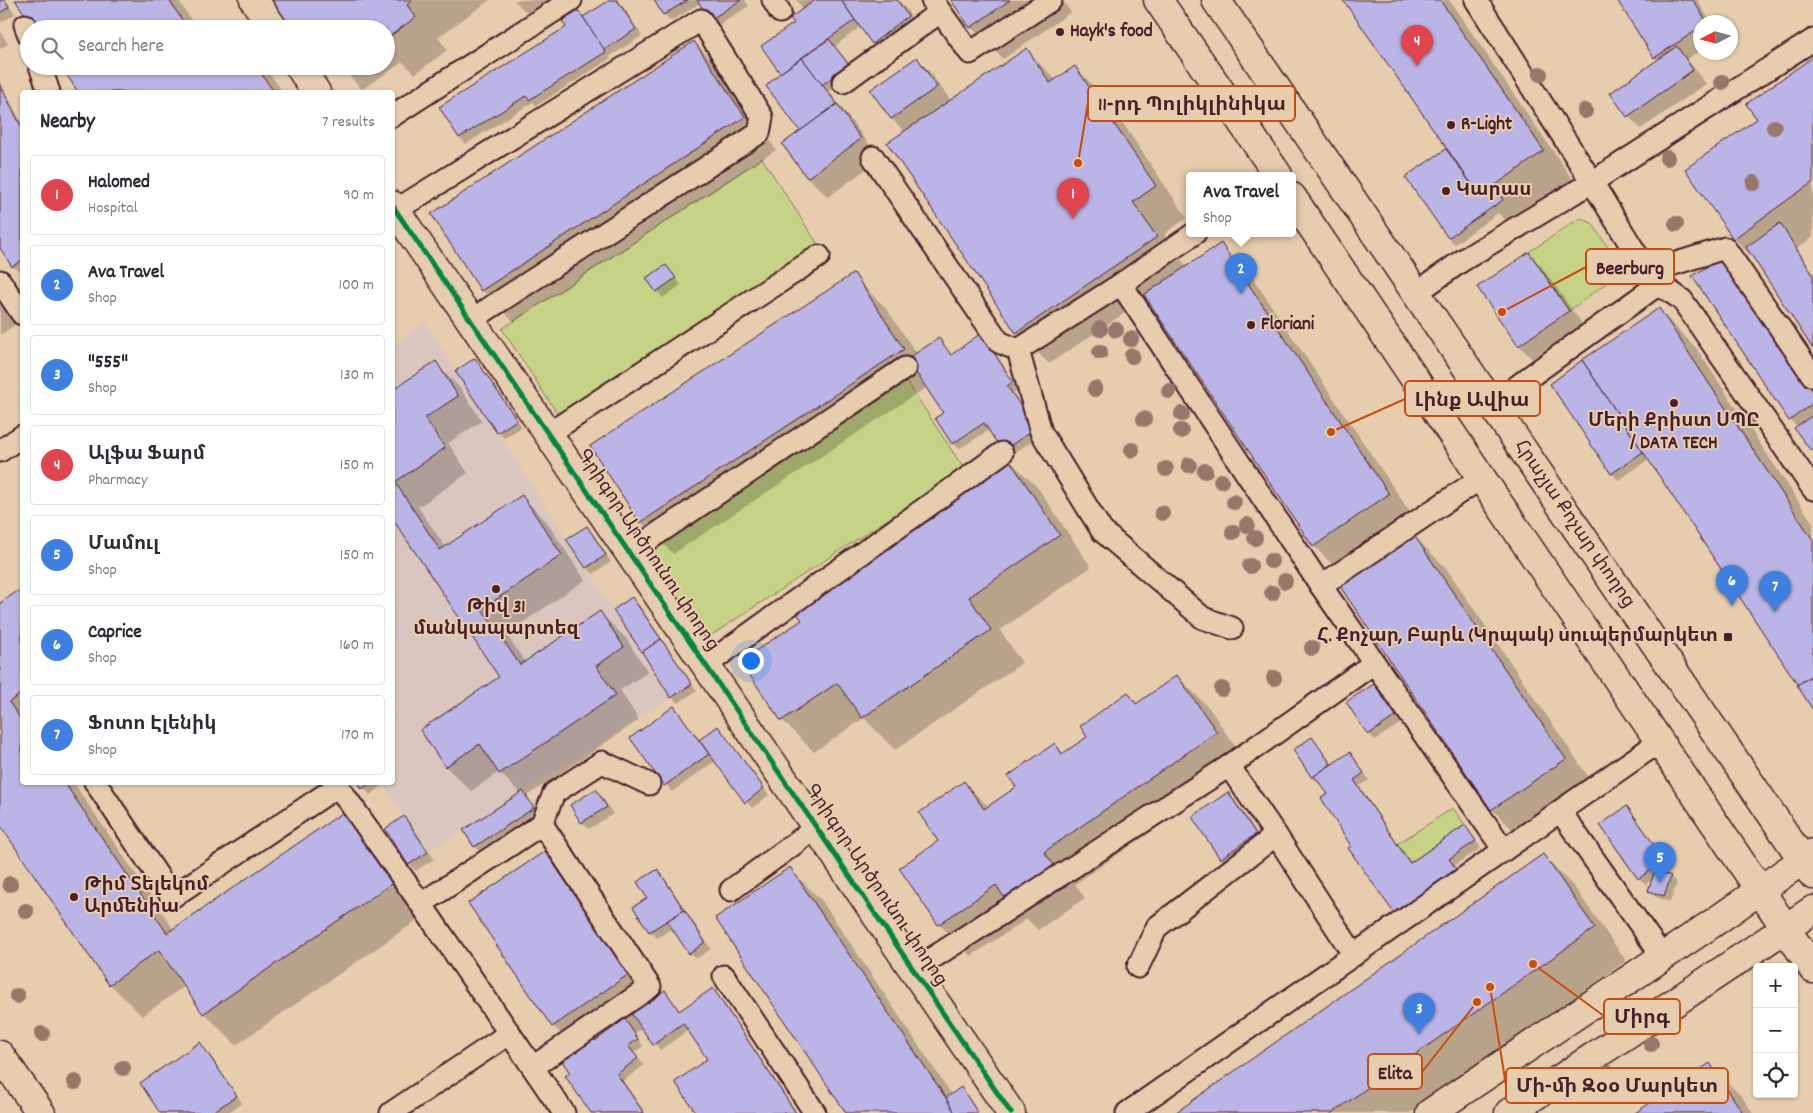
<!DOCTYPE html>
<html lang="en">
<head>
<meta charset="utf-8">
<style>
  :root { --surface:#fff; --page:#f2f2f3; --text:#2b2b33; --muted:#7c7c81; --line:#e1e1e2; --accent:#b45309 }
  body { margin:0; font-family:Dekko,"Noto Sans Armenian",sans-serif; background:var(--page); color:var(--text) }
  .controls { position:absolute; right:15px; bottom:15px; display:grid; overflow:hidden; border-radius:5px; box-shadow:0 1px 4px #0004 }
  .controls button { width:45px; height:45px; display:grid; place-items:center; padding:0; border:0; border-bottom:1px solid var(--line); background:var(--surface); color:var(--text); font:25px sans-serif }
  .compass { position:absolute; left:1693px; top:15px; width:45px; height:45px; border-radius:50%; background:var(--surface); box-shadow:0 1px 4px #0004; rotate:264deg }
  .you { position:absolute; left:750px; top:660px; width:18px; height:18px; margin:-12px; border:4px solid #fff; border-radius:50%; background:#1a73e8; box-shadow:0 0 0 8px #1a73e833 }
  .badge { display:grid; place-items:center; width:32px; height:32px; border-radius:50%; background:var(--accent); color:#fff; font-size:16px; font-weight:700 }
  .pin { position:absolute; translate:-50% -41px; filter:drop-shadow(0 1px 2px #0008) }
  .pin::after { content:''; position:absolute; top:26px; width:18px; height:15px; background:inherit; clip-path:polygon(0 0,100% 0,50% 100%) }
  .popup { position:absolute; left:1186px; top:172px; width:110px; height:65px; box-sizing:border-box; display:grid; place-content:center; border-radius:5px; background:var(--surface); filter:drop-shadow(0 1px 4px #0005); font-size:16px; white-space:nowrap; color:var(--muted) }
  .popup b { font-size:19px; color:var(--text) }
  .popup::after { content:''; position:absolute; left:50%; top:100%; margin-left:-10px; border:10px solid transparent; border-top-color:var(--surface) }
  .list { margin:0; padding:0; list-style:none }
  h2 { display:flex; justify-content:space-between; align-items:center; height:65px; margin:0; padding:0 20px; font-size:21px }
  h2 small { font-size:16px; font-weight:400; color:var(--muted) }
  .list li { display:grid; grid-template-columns:32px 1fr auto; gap:15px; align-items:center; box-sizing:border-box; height:80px; margin:0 10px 10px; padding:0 10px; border:1px solid var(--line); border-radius:5px }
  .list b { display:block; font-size:19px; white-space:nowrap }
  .list p { margin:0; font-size:16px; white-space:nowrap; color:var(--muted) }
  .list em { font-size:16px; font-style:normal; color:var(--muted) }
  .icon { flex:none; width:28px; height:28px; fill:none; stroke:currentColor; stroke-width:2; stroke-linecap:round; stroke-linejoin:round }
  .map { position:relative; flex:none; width:1813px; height:1113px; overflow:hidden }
  .search { position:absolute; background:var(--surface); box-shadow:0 1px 4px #0004; left:20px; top:20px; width:375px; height:55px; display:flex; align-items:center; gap:12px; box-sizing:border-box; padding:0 18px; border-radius:28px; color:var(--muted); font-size:19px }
  .panel { position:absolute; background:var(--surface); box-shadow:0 1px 4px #0004; left:20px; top:90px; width:375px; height:695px; border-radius:5px }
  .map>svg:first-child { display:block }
</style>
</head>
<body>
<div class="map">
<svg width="1813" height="1113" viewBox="0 0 1813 1113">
  <rect width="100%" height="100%" fill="#e6cdae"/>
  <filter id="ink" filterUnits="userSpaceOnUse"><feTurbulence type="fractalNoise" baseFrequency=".02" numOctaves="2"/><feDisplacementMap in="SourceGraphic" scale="10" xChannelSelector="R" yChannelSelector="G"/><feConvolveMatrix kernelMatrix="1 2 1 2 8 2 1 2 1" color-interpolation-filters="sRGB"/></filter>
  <g filter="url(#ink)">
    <polygon fill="#d9c6bf" points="425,323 671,698 428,852 382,783 392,782 393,345"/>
    <g fill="#c6d386" stroke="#887958">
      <polygon points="762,158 819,246 559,416 502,329"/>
      <polygon points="1580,218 1592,223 1618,263 1614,277 1569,311 1529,252"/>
      <polygon points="907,382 964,469 704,640 647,552"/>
      <polygon points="1453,808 1465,825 1410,863 1397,844"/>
    </g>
    <g fill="#0003">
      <polygon points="0,0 6,0 15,14 0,23"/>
      <polygon points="17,0 178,0 197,29 37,29"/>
      <polygon points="270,0 490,0 438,37 447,50 415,74 403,62 362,89 339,66 386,66 386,29 290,29"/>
      <polygon points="514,0 559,0 532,18"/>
      <polygon points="612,0 617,0 622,5 642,36 609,57 611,58 536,106 533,102 466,144 460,138 441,107 567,28 579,12 584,18"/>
      <polygon points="655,0 745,0 749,6 717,26 700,3 671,21 664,14"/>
      <polygon points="796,0 899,0 921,30 886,56 873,43 861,26 835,46 855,72 829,91 880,159 828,197 808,178 784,145 802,131 782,73 763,46 795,23 804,9"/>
      <polygon points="952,0 1062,0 1071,12 1003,59 971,27"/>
      <polygon points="1345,0 1449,0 1575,183 1513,227 1498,213 1455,244 1448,237 1446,150 1450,154 1451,153"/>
      <polygon points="1618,0 1697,0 1711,22 1700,22 1700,50 1687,59 1706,84 1641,129 1628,116 1658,61"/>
      <polygon points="0,31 8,44 0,49"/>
      <polygon points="694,42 726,74 776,150 514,322 482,290"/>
      <polygon points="1026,50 1056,80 1075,67 1107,100 1187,218 1164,234 1187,268 1220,245 1252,277 1420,527 1346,578 1314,546 1147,298 1049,364 1017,332 905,132 892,119 872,90 917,58 930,72 951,101"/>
      <polygon points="1813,59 1813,237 1797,248 1813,273 1813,347 1757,262 1734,238 1759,119"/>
      <polygon points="62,66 264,66 283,92 80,92"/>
      <polygon points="0,81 22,124 22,270 20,272 13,266 0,246"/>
      <polygon points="1529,253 1542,267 1582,324 1532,359 1519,345"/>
      <polygon points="1731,264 1813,389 1813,453 1796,429 1798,428 1790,420"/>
      <polygon points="666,266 681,285 663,298 657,291"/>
      <polygon points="853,275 885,307 917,354 939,340 952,356 988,341 1018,389 1013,393 1032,422 1037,438 1007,458 1038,488 1091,567 1000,630 1022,663 895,750 864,718 814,752 782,720 742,662 803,620 939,516 1008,455 989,430 959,449 953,443 944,413 927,387 673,554 641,522"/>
      <polygon points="0,297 18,323 0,335"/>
      <polygon points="1659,310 1696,348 1813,523 1813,707 1649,459 1619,480 1612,474 1552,384"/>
      <polygon points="475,359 481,366 522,427 504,438 498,432"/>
      <polygon points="435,363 460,388 482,421 448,443 468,473 418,507 446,548 522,496 546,521 585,580 506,634 526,663 600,613 625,637 648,672 620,690 639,720 527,796 540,815 481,853 475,846 521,794 499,772 471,791 446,767 422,730 501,678 397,523 392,526 392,392"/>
      <polygon points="587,527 593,534 611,562 593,574 587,567"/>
      <polygon points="1414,536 1446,568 1598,791 1524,841 1492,809 1341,586"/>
      <polygon points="22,589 22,782 73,782 174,930 345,812 425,915 236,1045 204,1013 185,986 142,1016 110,984 0,823 0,605"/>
      <polygon points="632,599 639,605 697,691 678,703 672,697 615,611"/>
      <polygon points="1177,676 1209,708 1248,765 1075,884 1085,898 1038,930 1027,919 971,956 939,924 901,868 940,841 964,783 989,807 1017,787 1055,745 1064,754 1089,737 1128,694 1138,704"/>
      <polygon points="1374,685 1380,692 1401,723 1375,740 1369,734"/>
      <polygon points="680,714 700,741 718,727 769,795 752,808 715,761 672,792 631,738"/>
      <polygon points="1312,738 1333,765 1349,753 1356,760 1369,780 1359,786 1411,863 1465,827 1481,848 1454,866 1462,877 1401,918 1394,912 1353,846 1330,795 1313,777"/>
      <polygon points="359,782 383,782 384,785 370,795"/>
      <polygon points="596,791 602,797 613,814 589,829 582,822"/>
      <polygon points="1228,794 1235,800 1262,841 1227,865 1221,859 1193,817"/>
      <polygon points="1627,808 1633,814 1670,867 1661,873 1671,877 1677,883 1670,902 1656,897 1649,890 1653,879 1646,884 1639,878"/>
      <polygon points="404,817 411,824 434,859 416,871 409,864"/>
      <polygon points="545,852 583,890 656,998 665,992 681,1012 713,990 719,996 797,1113 698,1113 709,1060 689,1030 660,1050 643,1028 635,1033 643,1046 634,1053 644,1065 623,1081 645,1113 593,1113 572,1073 576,1049 553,1026"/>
      <polygon points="1543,856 1575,888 1626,961 1410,1113 1177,1113"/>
      <polygon points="790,869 822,901 952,1095 961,1089 967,1096 979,1113 848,1113"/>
      <polygon points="657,870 664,877 711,949 696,959 690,953 673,928 657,938 650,931 635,907 649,898"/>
      <polygon points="200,1043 206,1050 242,1103 227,1113 162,1113"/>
      <polygon points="1710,1065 1742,1097 1753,1113 1638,1113"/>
    </g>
    <g fill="#bbb4e6" stroke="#4a1f2b">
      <polygon points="0,0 5,0 9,7 0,13"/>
      <polygon points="15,0 169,0 188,29 35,29"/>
      <polygon points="269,0 413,0 407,5 416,17 386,39 386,29 307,27 289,29"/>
      <polygon points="610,0 617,0 636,29 604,50 583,17"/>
      <polygon points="654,0 688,0 663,15"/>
      <polygon points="697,0 741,0 710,20"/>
      <polygon points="815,0 841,0 855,20 780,73 761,46 794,23 790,18"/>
      <polygon points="841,0 897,0 908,16 872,44"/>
      <polygon points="951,0 1010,0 970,28"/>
      <polygon points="1343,0 1440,0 1544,151 1480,196"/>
      <polygon points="1617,0 1693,0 1707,22 1700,22 1700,28 1654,58"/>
      <polygon points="579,11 606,52 529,100 526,96 459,138 439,107 566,27 562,21"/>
      <polygon points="829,39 849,65 822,85 802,58"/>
      <polygon points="694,41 745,117 481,291 431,214"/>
      <polygon points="1677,46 1693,70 1627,117 1610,93"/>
      <polygon points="1027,48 1050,83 1075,66 1156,186 1133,202 1157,237 1016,333 887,143"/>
      <polygon points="917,57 937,87 891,119 870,90"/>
      <polygon points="1813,57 1813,182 1733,239 1685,169 1757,119 1746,104"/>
      <polygon points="802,58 837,104 800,131 766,86 780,73"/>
      <polygon points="61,66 256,66 274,92 78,92"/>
      <polygon points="0,85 22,128 22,260 12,267 0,248"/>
      <polygon points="837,104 861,139 807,178 782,144"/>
      <polygon points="1446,149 1480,196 1494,186 1503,200 1448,238 1405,177"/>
      <polygon points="1780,223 1813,275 1813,349 1746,247"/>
      <polygon points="1221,243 1389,494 1313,547 1144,295"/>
      <polygon points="1529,252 1569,311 1518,346 1477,287"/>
      <polygon points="1724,256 1813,391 1813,403 1789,421 1692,276"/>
      <polygon points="666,265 676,278 656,292 646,278"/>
      <polygon points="854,273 904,349 640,523 590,446"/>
      <polygon points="1659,308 1813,540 1813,674 1798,685 1582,360"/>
      <polygon points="981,333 1013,382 1007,386 1027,415 1023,418 1032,431 1002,451 984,423 952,444 935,418 943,413 907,359 939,338 951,355"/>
      <polygon points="475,358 517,420 497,433 455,371"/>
      <polygon points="1582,360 1643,452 1611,474 1550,384"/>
      <polygon points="436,361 458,396 425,418 445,448 395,482 440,550 522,495 562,555 482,609 520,665 600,611 624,647 596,666 616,695 499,774 480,744 445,767 420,730 499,677 392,518 392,390"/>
      <polygon points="1813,415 1813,450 1811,451 1794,428"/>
      <polygon points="1006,455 1060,535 969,597 991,630 862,718 837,683 781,721 740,661 802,620 795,611 937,515 931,506"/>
      <polygon points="587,526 606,555 586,568 566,539"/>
      <polygon points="1414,535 1566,759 1491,810 1339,585"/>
      <polygon points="22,588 22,693 9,702 22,721 22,782 64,782 167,933 345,811 394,882 203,1014 159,950 109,985 0,825 0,603"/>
      <polygon points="632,597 661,639 642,652 613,610"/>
      <polygon points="661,639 692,684 671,698 642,652"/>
      <polygon points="1177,675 1217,732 1044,852 1054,865 1005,899 996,885 938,925 899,868 938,841 919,813 964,781 984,809 1016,787 1008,776 1055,743 1062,754 1087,737 1080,726 1128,692 1136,704"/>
      <polygon points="1813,675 1813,710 1797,685"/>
      <polygon points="1374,684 1396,716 1368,735 1346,702"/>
      <polygon points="674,706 709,754 664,786 630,738"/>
      <polygon points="718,726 764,788 745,803 699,740"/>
      <polygon points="1312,737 1331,764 1312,778 1293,750"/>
      <polygon points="1350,752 1364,773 1354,780 1410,863 1465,825 1476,841 1449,859 1457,870 1394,913 1348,848 1351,846 1321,798 1328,794 1314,776"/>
      <polygon points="358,782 372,782 362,789"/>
      <polygon points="596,789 607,807 581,823 570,805"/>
      <polygon points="523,791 534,808 474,847 463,830"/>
      <polygon points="1228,792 1256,834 1220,859 1192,817"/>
      <polygon points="1627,806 1665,860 1638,879 1600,825"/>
      <polygon points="404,816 428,852 408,865 385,829"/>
      <polygon points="545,851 629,974 552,1027 468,903"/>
      <polygon points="1543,854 1595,928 1332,1113 1175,1113"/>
      <polygon points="790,867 946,1098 955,1113 846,1113 715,918"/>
      <polygon points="658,869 684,910 649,932 633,907 647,898 637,882"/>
      <polygon points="1655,870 1671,876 1664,896 1648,891"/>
      <polygon points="684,910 705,942 689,954 667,921"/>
      <polygon points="713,988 796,1113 696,1113 675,1082 707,1059 683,1023 653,1045 631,1013 665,990 679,1011"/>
      <polygon points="625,1019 638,1039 628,1046 638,1058 617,1074 644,1113 591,1113 565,1076 570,1073 560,1058 592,1036 595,1041"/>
      <polygon points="200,1042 237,1096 211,1113 160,1113 140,1083"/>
      <polygon points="1710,1063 1743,1113 1635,1113"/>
      <polygon points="961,1087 978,1113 955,1113 946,1098"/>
    </g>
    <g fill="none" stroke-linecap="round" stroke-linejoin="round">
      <defs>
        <g id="lane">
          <polyline points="773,0 780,12"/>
          <polyline points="932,0 970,53 1051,0"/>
          <polyline points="1476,0 1592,182 1656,286 1668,290 1682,300 1813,489"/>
          <polyline points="25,25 29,35"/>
          <polyline points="40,66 49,92"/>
          <polyline points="843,82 940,12"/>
          <polyline points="392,116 571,0"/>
          <polyline points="873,157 999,342 1018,350"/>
          <polyline points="396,210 701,20 762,117 759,133 471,320"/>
          <polyline points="1195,233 1121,284 1018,350 1041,432 1102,531 1203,618 1232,628"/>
          <polyline points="1648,272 1725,248 1813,376"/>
          <polyline points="0,281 22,314"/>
          <polyline points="1121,284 1321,586 1504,850"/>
          <polyline points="1416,293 1463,260 1592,182 1813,40"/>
          <polyline points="1493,405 1528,378 1656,286"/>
          <polyline points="548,434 819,256"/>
          <polyline points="0,451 22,436"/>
          <polyline points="630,552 905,368"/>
          <polyline points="1321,586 1481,478"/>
          <polyline points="706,665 1002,453"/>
          <polyline points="1229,766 1374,663"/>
          <polyline points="95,782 172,897 338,786"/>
          <polyline points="335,782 421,904 564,1113"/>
          <polyline points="1560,811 1662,956"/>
          <polyline points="542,824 554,793 602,762 649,784"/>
          <polyline points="731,890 816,828"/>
          <polyline points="421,904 542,824 650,987 533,1067"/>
          <polyline points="1138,967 1157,927 1276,835"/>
          <polyline points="914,970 1229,766 1276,835 1354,955"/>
          <polyline points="724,976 815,1113"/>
          <polyline points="391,1113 510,1033"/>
          <polyline points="1127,1113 1659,742"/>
        </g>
        <g id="street">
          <polyline points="254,0 274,29"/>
          <polyline points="299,66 316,92"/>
          <polyline points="392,205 1011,1113"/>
        </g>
        <g id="secondary">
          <polyline points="1158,0 1278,175"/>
          <path id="s1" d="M1216,0L1813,875"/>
          <polyline points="1292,197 1813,969"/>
          <polyline points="1430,1113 1713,923 1813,853"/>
          <polyline points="1509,1113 1813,910"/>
        </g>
        <polyline id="primary" points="0,1055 41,1113"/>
      </defs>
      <use href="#lane" stroke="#4a1f2b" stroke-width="25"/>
      <use href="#street" stroke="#4a1f2b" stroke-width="31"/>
      <use href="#secondary" stroke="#4a1f2b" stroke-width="31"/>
      <use href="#primary" stroke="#4a1f2b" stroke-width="31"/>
      <use href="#lane" stroke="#e6cdae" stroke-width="21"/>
      <use href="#street" stroke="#e6cdae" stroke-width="28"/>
      <use href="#secondary" stroke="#e6cdae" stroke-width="28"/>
      <use href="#primary" stroke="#e6cdae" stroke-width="28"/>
      <defs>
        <polyline id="cycleway" points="392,205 1011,1113"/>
      </defs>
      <use href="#cycleway" stroke="#e6cdae" stroke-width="8"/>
      <use href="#cycleway" stroke="#00873e" stroke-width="5"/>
    </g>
    <g fill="#97776b">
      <circle cx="1540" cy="74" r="8"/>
      <circle cx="1722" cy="82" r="8"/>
      <circle cx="1585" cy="111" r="8"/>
      <circle cx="1774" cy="127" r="8"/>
      <circle cx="1667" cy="158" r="8"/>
      <circle cx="1754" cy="183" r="8"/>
      <circle cx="1676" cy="224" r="8"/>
      <circle cx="1100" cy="329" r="8"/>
      <circle cx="1116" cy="330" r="8"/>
      <circle cx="1131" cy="339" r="8"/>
      <circle cx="1100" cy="352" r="8"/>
      <circle cx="1132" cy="356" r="8"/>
      <circle cx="1095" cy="389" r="8"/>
      <circle cx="1169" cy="391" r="8"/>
      <circle cx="1182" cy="414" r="8"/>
      <circle cx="1144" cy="419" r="8"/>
      <circle cx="1181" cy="431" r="8"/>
      <circle cx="1132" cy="450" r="8"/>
      <circle cx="1189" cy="465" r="8"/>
      <circle cx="1166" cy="469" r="8"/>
      <circle cx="1205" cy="471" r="8"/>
      <circle cx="1221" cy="481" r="8"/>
      <circle cx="1234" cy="502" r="8"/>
      <circle cx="1162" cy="513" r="8"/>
      <circle cx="1247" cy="525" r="8"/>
      <circle cx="1233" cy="532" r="8"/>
      <circle cx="1255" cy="538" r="8"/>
      <circle cx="1271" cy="561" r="8"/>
      <circle cx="1250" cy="566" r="8"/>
      <circle cx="1285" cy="581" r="8"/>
      <circle cx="1272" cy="593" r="8"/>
      <circle cx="1312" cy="648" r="8"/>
      <circle cx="1274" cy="678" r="8"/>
      <circle cx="1222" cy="689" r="8"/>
      <circle cx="10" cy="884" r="8"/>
      <circle cx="26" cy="911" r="8"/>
      <circle cx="17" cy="996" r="8"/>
      <circle cx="42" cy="1034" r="8"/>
      <circle cx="1651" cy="1044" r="8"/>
      <circle cx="123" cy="1068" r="8"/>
      <circle cx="1608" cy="1073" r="8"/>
      <circle cx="75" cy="1082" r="8"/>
      <circle cx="1575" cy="1089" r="8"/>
    </g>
  </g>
  <g fill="#4a1f2b" stroke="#e6cdae" stroke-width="2">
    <circle cx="1060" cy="32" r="5"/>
    <circle cx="1451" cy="125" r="5"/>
    <circle cx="1446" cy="191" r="5"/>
    <circle cx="1251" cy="325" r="5"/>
    <circle cx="1674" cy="403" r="5"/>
    <circle cx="496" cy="589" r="5"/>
    <rect x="1723" y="632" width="10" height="10" rx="2.5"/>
    <circle cx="74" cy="897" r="5"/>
  </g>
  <g text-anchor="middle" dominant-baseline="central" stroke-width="4" stroke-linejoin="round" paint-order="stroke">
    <g font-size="19" font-weight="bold" fill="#4a1f2b" stroke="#e6cdae" text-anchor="start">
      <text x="1070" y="32">Hayk's food</text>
      <text x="1461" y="125">R-Light</text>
      <text x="1456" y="191">Կարաս</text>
      <text x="1261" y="325">Floriani</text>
      <text x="1674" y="422" text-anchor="middle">Մերի Քրիստ ՍՊԸ<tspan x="1674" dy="22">/ DATA TECH</tspan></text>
      <text x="496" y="608" text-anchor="middle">Թիվ 31<tspan x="496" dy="22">մանկապարտեզ</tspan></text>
      <text x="1718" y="637" text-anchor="end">Հ. Քոչար, Բարև (Կրպակ) սուպերմարկետ</text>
      <text x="84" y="886">Թիմ Տելեկոմ<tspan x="84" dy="22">Արմենիա</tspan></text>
    </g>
    <g font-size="19" fill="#4a1f2b" stroke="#e6cdae">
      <text stroke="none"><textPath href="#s1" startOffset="635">Հրաչյա Քոչար փողոց</textPath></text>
      <text transform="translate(647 551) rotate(56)">Գրիգոր Արծրունու փողոց</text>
      <text transform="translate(875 886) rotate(56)">Գրիգոր Արծրունու փողոց</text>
    </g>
  </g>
  <path fill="none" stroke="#c84d12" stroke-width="2" d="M1078 163L1088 103M1502 312L1586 267M1331 432L1405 399M1533 964L1604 1016M1477 1002L1422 1072M1490 987L1506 1085"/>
  <g fill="#c84d12" stroke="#e6cdae" stroke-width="2">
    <circle cx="1078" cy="163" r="5"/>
    <circle cx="1502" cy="312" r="5"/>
    <circle cx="1331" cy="432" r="5"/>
    <circle cx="1533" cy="964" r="5"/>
    <circle cx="1477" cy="1002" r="5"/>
    <circle cx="1490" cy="987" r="5"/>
  </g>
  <g fill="#e6cdae" stroke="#c84d12" stroke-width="2">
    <rect x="1088" y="86" width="207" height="35" rx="5"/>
    <rect x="1586" y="249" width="88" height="35" rx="5"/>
    <rect x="1405" y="381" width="135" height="35" rx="5"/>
    <rect x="1604" y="999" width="76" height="35" rx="5"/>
    <rect x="1368" y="1054" width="54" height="35" rx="5"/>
    <rect x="1506" y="1068" width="222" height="35" rx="5"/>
  </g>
  <g font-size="20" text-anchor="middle" font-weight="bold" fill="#4a1f2b">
    <text x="1192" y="110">11-րդ Պոլիկլինիկա</text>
    <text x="1630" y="274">Beerburg</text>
    <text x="1472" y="406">Լինք Ավիա</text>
    <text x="1642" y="1023">Միրգ</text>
    <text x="1395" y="1079">Elita</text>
    <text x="1617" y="1092">Մի-մի Զօօ Մարկետ</text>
  </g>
</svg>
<div class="controls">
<button>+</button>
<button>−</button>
<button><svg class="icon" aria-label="locate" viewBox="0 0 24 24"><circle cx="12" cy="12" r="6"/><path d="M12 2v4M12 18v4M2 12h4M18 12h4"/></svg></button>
</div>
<svg class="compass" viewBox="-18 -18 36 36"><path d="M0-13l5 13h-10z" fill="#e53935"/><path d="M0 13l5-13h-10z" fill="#7c7c81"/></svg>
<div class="you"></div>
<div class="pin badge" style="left:1073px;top:219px;background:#e0444e">1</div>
<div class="pin badge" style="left:1241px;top:294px;background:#3f7fe0">2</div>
<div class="popup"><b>Ava Travel</b>Shop</div>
<div class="pin badge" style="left:1419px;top:1034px;background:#3f7fe0">3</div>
<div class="pin badge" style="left:1417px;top:66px;background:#e0444e">4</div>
<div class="pin badge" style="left:1660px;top:883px;background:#3f7fe0">5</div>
<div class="pin badge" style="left:1732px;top:606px;background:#3f7fe0">6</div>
<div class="pin badge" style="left:1775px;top:612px;background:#3f7fe0">7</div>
<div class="search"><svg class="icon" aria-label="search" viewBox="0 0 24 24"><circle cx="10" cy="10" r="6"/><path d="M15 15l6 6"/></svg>Search here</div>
<section class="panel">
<h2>Nearby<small>7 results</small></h2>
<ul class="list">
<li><span class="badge" style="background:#e0444e">1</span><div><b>Halomed</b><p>Hospital</p></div><em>90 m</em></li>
<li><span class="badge" style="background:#3f7fe0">2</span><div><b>Ava Travel</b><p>Shop</p></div><em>100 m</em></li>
<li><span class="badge" style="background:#3f7fe0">3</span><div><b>&quot;555&quot;</b><p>Shop</p></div><em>130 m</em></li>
<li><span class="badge" style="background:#e0444e">4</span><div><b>Ալֆա Ֆարմ</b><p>Pharmacy</p></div><em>150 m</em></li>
<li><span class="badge" style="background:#3f7fe0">5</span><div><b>Մամուլ</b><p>Shop</p></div><em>150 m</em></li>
<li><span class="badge" style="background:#3f7fe0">6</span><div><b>Caprice</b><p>Shop</p></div><em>160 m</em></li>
<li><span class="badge" style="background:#3f7fe0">7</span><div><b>Ֆոտո Էլենիկ</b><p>Shop</p></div><em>170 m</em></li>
</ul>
</section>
</div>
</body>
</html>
